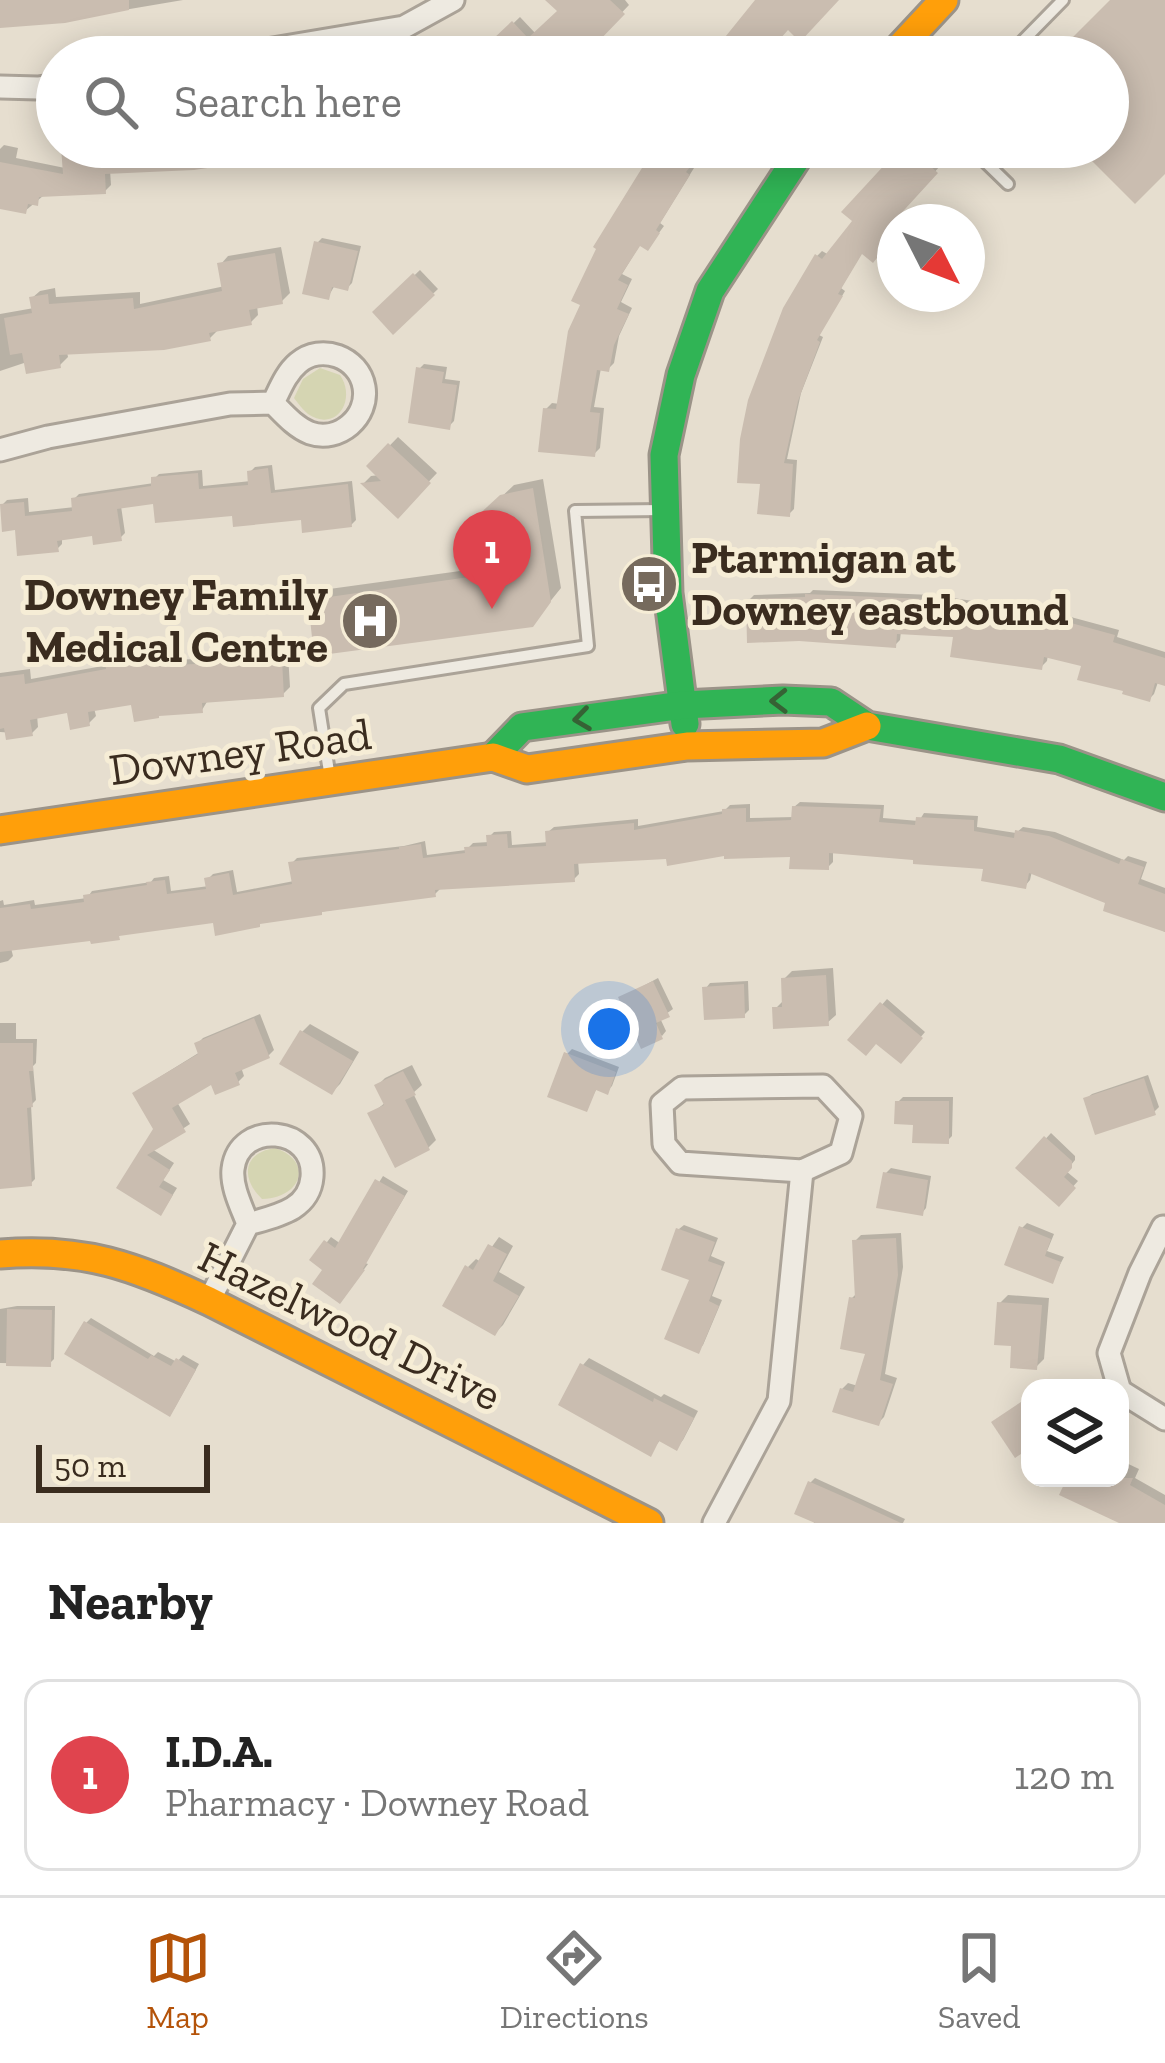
<!DOCTYPE html>
<html lang="en">
<head>
<meta charset="utf-8">
<style>
  :root { --surface:#fff; --page:#f2f2f2; --text:#222; --muted:#767676; --line:#e0e0e0; --accent:#b45309 }
  body { margin:0; font-family:"Zilla Slab",serif; background:var(--page); color:var(--text) }
  .controls { position:absolute; right:36px; bottom:36px; display:grid; overflow:hidden; border-radius:24px; box-shadow:0 6px 30px #0003 }
  .controls button { width:108px; height:108px; display:grid; place-items:center; padding:0; border:0; border-bottom:3px solid var(--line); background:var(--surface); color:var(--text); font:60px sans-serif }
  .compass { position:absolute; left:877px; top:204px; width:108px; height:108px; border-radius:50%; background:var(--surface); box-shadow:0 6px 30px #0003; rotate:132deg }
  .scale { position:absolute; left:36px; bottom:30px; width:174px; box-sizing:border-box; padding-left:12px; border:6px solid #3a2c1f; border-top:0; font-size:33px; line-height:42px; white-space:nowrap; color:#3a2c1f; -webkit-text-stroke:9px #f6edd6; paint-order:stroke }
  .you { position:absolute; left:609px; top:1029px; width:42px; height:42px; margin:-30px; border:9px solid #fff; border-radius:50%; background:#1a73e8; box-shadow:0 0 0 18px #1a73e833 }
  .badge { display:grid; place-items:center; width:78px; height:78px; border-radius:50%; background:var(--accent); color:#fff; font-size:39px; font-weight:700 }
  .pin { position:absolute; translate:-50% -99px; filter:drop-shadow(0 3px 6px #0008) }
  .pin::after { content:''; position:absolute; top:63px; width:42px; height:36px; background:inherit; clip-path:polygon(0 0,100% 0,50% 100%) }
  .list { margin:0; padding:0; list-style:none }
  h2 { display:flex; justify-content:space-between; align-items:center; height:156px; margin:0; padding:0 48px; font-size:51px }
  h2 small { font-size:39px; font-weight:400; color:var(--muted) }
  .list li { display:grid; grid-template-columns:78px 1fr auto; gap:36px; align-items:center; box-sizing:border-box; height:192px; margin:0 24px 24px; padding:0 24px; border:3px solid var(--line); border-radius:24px }
  .list b { display:block; font-size:45px; white-space:nowrap }
  .list p { margin:0; font-size:39px; white-space:nowrap; color:var(--muted) }
  .list em { font-size:39px; font-style:normal; color:var(--muted) }
  .icon { flex:none; width:66px; height:66px; fill:none; stroke:currentColor; stroke-width:2; stroke-linecap:round; stroke-linejoin:round }
  .map { position:relative; flex:none; width:1165px; height:1523px; overflow:hidden }
  .search { position:absolute; background:var(--surface); box-shadow:0 6px 30px #0003; left:36px; right:36px; top:36px; height:132px; display:flex; align-items:center; gap:30px; box-sizing:border-box; padding:0 42px; border-radius:66px; color:var(--muted); font-size:45px }
  .sheet { height:372px; background:var(--surface) }
  nav { display:flex; justify-content:space-around; align-items:center; box-sizing:border-box; height:168px; border-top:3px solid var(--line); background:var(--surface); font-size:33px; color:var(--muted) }
  nav a { display:grid; justify-items:center; gap:6px }
  nav .on { color:var(--accent) }
  .map>svg:first-child { display:block }
</style>
</head>
<body>
<div class="map">
<svg width="1165" height="1523" viewBox="0 0 1165 1523">
  <rect width="100%" height="100%" fill="#e6decf"/>
  <g fill="#d5d5b2">
    <path d="M320,368L340,375C357,400 336,433 308,414C304,411 297,402 294,398L303,379Z"/>
    <path d="M275,1148C314,1161 302,1198 262,1199C241,1179 242,1153 275,1148Z"/>
  </g>
  <g fill="#0003">
    <polygon points="0,0 183,0 65,20 0,24"/>
    <polygon points="560,0 625,0 629,5 594,42 586,34 562,57 513,57 496,40 520,17 536,34 561,11"/>
    <polygon points="481,46 487,57 464,57 468,52"/>
    <polygon points="4,145 18,148 16,158 65,168 64,147 366,147 332,153 331,149 265,164 263,157 110,170 111,185 105,191 43,196 25,211 0,206 0,149"/>
    <polygon points="659,147 704,147 689,165 694,168 660,223 664,226 653,241 641,243 622,274 632,279 621,302 632,308 619,336 614,363 608,369 601,368 594,407 604,408 600,448 594,454 546,409 552,403 560,404"/>
    <polygon points="905,147 919,147 940,166 896,215 903,221 895,222 895,232 863,251 841,288 845,291 819,335 823,337 801,393 787,459 797,460 794,509 789,514 760,512 817,256 822,251 829,255"/>
    <polygon points="322,238 361,246 352,283 347,288 335,285 328,297 317,243"/>
    <polygon points="281,247 290,293 282,301 257,305 258,315 251,322 217,331 210,338 67,352 68,357 60,365 27,362 0,371 0,314 34,308 32,298 40,291 55,288 56,297 140,292 140,304 225,286 221,264 228,256"/>
    <polygon points="420,270 438,289 393,331 376,312"/>
    <polygon points="424,364 447,367 445,379 460,381 454,421 449,426 419,369"/>
    <polygon points="398,437 437,473 398,514 364,483 371,476 380,475 370,466"/>
    <polygon points="272,465 275,490 352,481 356,520 351,525 235,513 156,501 121,506 125,533 120,538 94,533 62,537 62,544 57,549 17,527 2,505 7,500 28,498 29,512 75,507 74,499 79,494 154,483 154,479 159,474 202,470 203,486 251,481 250,472 255,467"/>
    <polygon points="543,479 561,588 532,624 311,601 322,590 482,568 499,548 478,519 514,485"/>
    <polygon points="813,590 932,595 1056,613 1119,630 1117,637 1165,652 1165,685 1158,682 1154,694 1149,699 1084,663 1048,654 1047,661 1041,667 957,635 901,631 900,640 895,645 749,600 754,595 810,593"/>
    <polygon points="143,646 144,652 156,650 157,661 288,654 290,687 283,694 208,700 202,710 134,701 94,708 96,716 89,723 69,709 37,715 38,727 31,734 0,732 0,673 30,669 31,679 108,665 107,657 114,651"/>
    <polygon points="800,802 884,805 883,818 919,821 924,813 978,816 977,827 1016,833 1023,827 1055,832 1124,860 1128,856 1147,862 1141,879 1165,888 1165,932 1109,902 1032,871 1030,880 1025,886 987,866 833,850 833,862 828,867 793,854 726,853 578,860 579,874 574,879 440,889 435,894 262,921 215,920 123,932 118,937 11,948 13,956 8,961 0,963 0,901 3,900 4,905 34,900 35,905 87,898 92,891 151,882 154,878 169,876 171,891 209,886 208,879 213,874 233,870 237,892 294,881 292,863 297,858 404,846 425,841 427,855 466,850 473,843 489,842 489,837 494,832 511,831 512,845 549,842 548,832 554,827 638,819 638,826 724,811 730,805 750,804 750,818 794,817 794,807"/>
    <polygon points="833,968 836,1015 827,1023 775,1009 785,999 784,979 792,971"/>
    <polygon points="658,978 673,1009 660,1018 666,1031 662,1036 621,998"/>
    <polygon points="748,981 749,1010 744,1015 706,988 710,983"/>
    <polygon points="887,999 925,1032 901,1060 877,1040 851,1040"/>
    <polygon points="260,1014 274,1050 268,1056 241,1067 244,1076 238,1082 212,1080 177,1102 190,1124 152,1149 174,1163 163,1180 177,1188 166,1206 120,1187 157,1129 142,1088 200,1052 197,1044 203,1038"/>
    <polygon points="0,1023 16,1023 16,1039 37,1039 36,1063 33,1066 36,1100 31,1105 35,1179 30,1184 0,1186"/>
    <polygon points="310,1024 359,1052 340,1084 332,1092 302,1032"/>
    <polygon points="572,1049 619,1067 612,1086 607,1091 597,1088 586,1109 567,1054"/>
    <polygon points="412,1065 422,1085 413,1093 436,1140 428,1148 371,1114 386,1102 377,1086 385,1078"/>
    <polygon points="1148,1075 1159,1107 1154,1112 1087,1098 1092,1094"/>
    <polygon points="903,1097 953,1097 952,1136 947,1141 898,1102"/>
    <polygon points="1051,1133 1075,1156 1075,1160 1066,1171 1078,1181 1059,1202 1020,1167"/>
    <polygon points="891,1168 931,1176 926,1208 922,1213 886,1173"/>
    <polygon points="383,1176 408,1191 365,1263 368,1264 344,1296 326,1270 313,1260 331,1237 341,1244"/>
    <polygon points="1027,1223 1054,1234 1047,1251 1064,1257 1052,1280 1022,1228"/>
    <polygon points="684,1225 718,1238 711,1256 725,1262 712,1296 722,1300 703,1345 698,1350 693,1279 679,1229"/>
    <polygon points="901,1233 903,1267 885,1374 897,1378 884,1417 878,1423 842,1389 848,1383 858,1386 869,1351 852,1298 857,1293 855,1241 861,1235"/>
    <polygon points="499,1237 513,1246 499,1272 525,1287 503,1325 495,1333 468,1267 476,1259 481,1262"/>
    <polygon points="1008,1295 1049,1298 1044,1359 1036,1367 1015,1344 1000,1303"/>
    <polygon points="17,1306 55,1306 54,1359 49,1364 0,1363 0,1309"/>
    <polygon points="91,1318 154,1356 158,1352 177,1362 183,1355 199,1364 174,1409 86,1323"/>
    <polygon points="589,1358 661,1397 664,1394 698,1411 683,1440 676,1447 661,1439 650,1453 583,1365"/>
    <polygon points="1120,1460 1139,1469 1135,1478 1165,1495 1165,1523 1063,1494 1070,1478 1120,1478"/>
    <polygon points="815,1478 905,1519 903,1523 814,1523 810,1483"/>
  </g>
  <g fill="#cabdb0">
    <polygon points="0,0 129,0 129,10 65,23 0,28"/>
    <polygon points="545,0 610,0 625,14 594,46 586,38 566,57 474,57 512,21 528,38 557,11"/>
    <polygon points="755,0 839,0 800,42 788,30 764,57 709,57"/>
    <polygon points="1110,0 1165,0 1165,174 1135,204 1078,147 1108,147 1108,57 1053,57"/>
    <polygon points="61,147 320,147 320,155 263,168 261,160 194,170 105,174 106,194 39,197 38,206 28,204 26,214 0,209 0,162 63,174"/>
    <polygon points="655,147 706,147 686,172 690,175 656,230 660,233 648,251 640,246 618,280 628,285 617,309 629,314 614,345 609,372 597,370 590,412 600,413 595,457 538,452 543,408 556,409 568,331 580,305 571,301 596,249 593,247"/>
    <polygon points="901,147 909,147 938,173 895,220 895,235 873,263 862,254 838,294 843,296 817,340 820,342 798,401 784,463 793,464 790,517 757,514 760,484 737,483 740,439 748,400 783,308 815,254 822,259 852,221 841,212"/>
    <polygon points="314,241 358,251 348,291 332,287 329,300 302,294"/>
    <polygon points="275,253 283,304 249,310 252,325 209,333 211,341 164,350 59,355 61,368 26,374 22,353 10,355 4,318 32,313 29,297 48,294 49,304 133,298 134,309 222,291 217,263"/>
    <polygon points="413,273 435,295 393,335 372,312"/>
    <polygon points="416,367 444,372 442,383 457,385 450,430 408,423"/>
    <polygon points="388,443 431,483 398,519 360,483 381,481 366,466"/>
    <polygon points="268,468 271,493 348,484 352,527 302,533 301,520 233,527 232,516 155,523 153,504 117,509 122,541 93,545 92,536 57,541 59,552 17,556 15,530 2,532 0,504 24,502 25,516 72,511 71,498 151,486 151,477 198,473 199,489 248,485 247,471"/>
    <polygon points="533,488 551,602 533,627 314,656 308,600 469,577 495,548 474,519 500,495"/>
    <polygon points="805,594 926,599 1049,617 1115,635 1113,642 1165,658 1165,686 1155,683 1150,702 1122,694 1123,691 1077,680 1081,666 1044,657 1042,670 950,657 953,637 897,634 896,648 799,641 747,643 746,599 805,597"/>
    <polygon points="137,651 138,657 150,656 151,666 282,660 284,697 202,703 203,713 159,716 159,718 134,722 131,705 88,712 90,726 70,730 67,713 30,720 33,736 6,740 4,728 0,729 0,677 24,674 25,684 106,669 104,656"/>
    <polygon points="792,806 881,809 879,822 915,825 916,817 974,820 974,831 1014,838 1015,830 1049,836 1119,864 1121,859 1144,867 1138,884 1165,894 1165,932 1103,911 1105,903 1029,873 1026,889 981,881 983,869 913,864 913,860 829,853 829,870 789,869 790,857 724,859 724,856 667,866 666,859 574,864 575,882 435,890 436,897 322,912 322,915 260,924 260,927 215,936 213,923 119,936 120,940 91,944 90,941 0,952 0,908 30,904 31,909 84,902 83,895 147,885 146,882 165,880 167,894 206,889 204,878 229,873 233,895 292,884 288,862 399,849 399,847 421,844 423,858 465,853 464,847 487,846 486,835 507,834 508,848 546,846 545,831 634,823 634,830 722,814 722,809 746,808 746,822 791,820"/>
    <polygon points="826,975 829,1026 773,1029 772,1007 782,1007 781,978"/>
    <polygon points="653,981 670,1017 656,1023 663,1039 641,1049 618,997"/>
    <polygon points="744,984 745,1018 704,1020 702,987"/>
    <polygon points="880,1002 923,1038 901,1064 876,1044 866,1056 847,1040"/>
    <polygon points="254,1018 270,1058 235,1073 240,1085 215,1095 211,1085 172,1108 186,1132 147,1155 170,1170 159,1187 173,1195 161,1216 116,1188 153,1129 132,1093 198,1054 194,1043"/>
    <polygon points="300,1030 353,1061 332,1095 279,1064"/>
    <polygon points="0,1043 33,1043 33,1071 29,1071 33,1107 27,1108 32,1186 0,1189"/>
    <polygon points="564,1052 616,1072 608,1095 596,1090 587,1112 547,1097"/>
    <polygon points="403,1071 416,1095 405,1100 430,1150 395,1168 367,1113 384,1105 374,1085"/>
    <polygon points="1144,1078 1156,1115 1095,1135 1083,1098"/>
    <polygon points="895,1101 949,1101 949,1144 912,1143 913,1125 894,1124"/>
    <polygon points="1044,1136 1072,1161 1072,1168 1064,1177 1076,1188 1059,1207 1015,1168"/>
    <polygon points="883,1172 928,1180 923,1216 876,1208"/>
    <polygon points="375,1179 405,1196 363,1269 365,1270 340,1304 312,1284 322,1270 309,1260 324,1240 335,1248"/>
    <polygon points="1019,1226 1051,1239 1045,1256 1061,1262 1053,1284 1004,1265"/>
    <polygon points="676,1228 715,1242 708,1261 722,1266 709,1301 719,1306 699,1354 664,1339 689,1280 661,1270"/>
    <polygon points="896,1238 898,1275 880,1380 893,1384 879,1426 832,1412 840,1388 853,1392 865,1354 840,1349 849,1297 855,1298 852,1240"/>
    <polygon points="488,1244 507,1254 493,1281 519,1296 495,1336 442,1306 465,1265 473,1270"/>
    <polygon points="997,1302 1042,1305 1037,1370 1010,1368 1011,1346 994,1345"/>
    <polygon points="7,1309 52,1310 51,1367 6,1366"/>
    <polygon points="84,1321 148,1359 151,1355 171,1366 176,1358 196,1370 170,1417 64,1354"/>
    <polygon points="580,1363 653,1402 654,1398 694,1418 677,1451 659,1441 651,1457 558,1405"/>
    <polygon points="1030,1396 1030,1448 1015,1458 991,1422"/>
    <polygon points="1067,1478 1133,1478 1130,1485 1165,1505 1165,1523 1119,1523 1059,1495"/>
    <polygon points="808,1481 849,1499 901,1523 815,1523 794,1514"/>
  </g>
  <g fill="none" stroke-linecap="round" stroke-linejoin="round">
    <defs>
      <g id="lane">
        <polyline points="1007,57 1063,0"/>
        <polyline points="970,147 1008,184"/>
        <polyline points="330,778 319,708 344,684 588,646 575,511 663,510"/>
      </g>
      <g id="street">
        <polyline points="225,57 404,27 453,0"/>
        <polyline points="0,87 38,88 57,85"/>
        <path d="M0,450L48,437L230,404L273,403C284,414 295,427 310,433C339,443 369,417 364,387C359,357 321,343 298,363C286,373 280,389 273,403"/>
        <polygon points="823,1086 851,1116 841,1153 802,1171 680,1163 664,1144 662,1104 682,1088"/>
        <path d="M209,1301L248,1224C262,1220 280,1216 293,1208C304,1201 311,1190 312,1177C316,1126 239,1119 233,1169C231,1187 242,1208 248,1224"/>
        <polyline points="1119,1388 1109,1353 1140,1273 1163,1227"/>
        <polyline points="1120,1391 1165,1419"/>
        <polyline points="714,1523 779,1401 802,1171"/>
      </g>
      <g id="fast">
        <polyline points="685,724 668,593 664,455 681,375 710,291 804,147"/>
        <polyline points="493,757 522,727 683,705 783,700 831,702 867,726 1059,759 1165,797"/>
      </g>
      <g id="slow">
        <polyline points="891,57 944,0"/>
        <polyline points="0,830 493,757 527,769 687,746 823,743 867,726"/>
        <path d="M0,1254C84,1247 134,1266 209,1301L649,1523"/>
      </g>
    </defs>
    <use href="#lane" stroke="#aba398" stroke-width="16"/>
    <use href="#street" stroke="#aba398" stroke-width="27"/>
    <use href="#fast" stroke="#9b9388" stroke-width="33"/>
    <use href="#slow" stroke="#9b9388" stroke-width="33"/>
    <use href="#lane" stroke="#eeeae1" stroke-width="10"/>
    <use href="#street" stroke="#eeeae1" stroke-width="21"/>
    <use href="#fast" stroke="#30b455" stroke-width="27"/>
    <use href="#slow" stroke="#ff9f0a" stroke-width="27"/>
  </g>
  <defs><path id="oneway-chevron" d="M-2-3.5L2.5 0L-2 3.5" fill="none" stroke-width="1.6" stroke-linecap="round" stroke-linejoin="round" transform="scale(3)"/></defs>
  <g stroke="#366235">
    <use href="#oneway-chevron" transform="translate(779 701) rotate(179)"/>
    <use href="#oneway-chevron" transform="translate(582 719) rotate(172)"/>
  </g>
  <defs>
    <symbol id="bus-disc" viewBox="-11 -11 22 22"><circle r="9.5" fill="#766a5d" stroke="#f6edd6"/><path d="M-5-6H5V4H4V6H2V4H-2V6H-4V4H-5ZM-3.5-4V0h7V-4ZM-3.5 1.2v1.5H-2V1.2ZM2 1.2v1.5H3.5V1.2Z" fill="#fff"/></symbol>
    <symbol id="hospital-disc" viewBox="-11 -11 22 22"><circle r="9.5" fill="#766a5d" stroke="#f6edd6"/><path d="M-5-5h3v3.5h4V-5h3V5h-3V1.5h-4V5h-3Z" fill="#fff"/></symbol>
  </defs>
  <g fill-rule="evenodd">
    <use href="#bus-disc" x="616" y="551" width="66" height="66"/>
    <use href="#hospital-disc" x="337" y="588" width="66" height="66"/>
  </g>
  <g text-anchor="middle" dominant-baseline="central" stroke-width="10" stroke-linejoin="round" paint-order="stroke">
    <g font-size="45" font-weight="bold" fill="#3a2c1f" stroke="#f6edd6" text-anchor="start">
      <text x="691" y="558">Ptarmigan at<tspan x="691" dy="52">Downey eastbound</tspan></text>
      <text x="328" y="595" text-anchor="end">Downey Family<tspan x="328" dy="52">Medical Centre</tspan></text>
    </g>
    <g font-size="45" fill="#3a2c1f" stroke="#f6edd6">
      <text transform="translate(240 752) rotate(-8)">Downey Road</text>
      <text transform="translate(350 1326) rotate(26)">Hazelwood Drive</text>
    </g>
  </g>
</svg>
<div class="controls">
<button><svg class="icon" aria-label="layers" viewBox="0 0 24 24"><path d="M12 4l9 5-9 5-9-5zM3 14l9 5 9-5"/></svg></button>
</div>
<svg class="compass" viewBox="-18 -18 36 36"><path d="M0-13l5 13h-10z" fill="#e53935"/><path d="M0 13l5-13h-10z" fill="#767676"/></svg>
<div class="scale">50 m</div>
<div class="you"></div>
<div class="pin badge" style="left:492px;top:609px;background:#e0444e">1</div>
<div class="search"><svg class="icon" aria-label="search" viewBox="0 0 24 24"><circle cx="10" cy="10" r="6"/><path d="M15 15l6 6"/></svg>Search here</div>
</div>
<section class="sheet">
<h2>Nearby<small></small></h2>
<ul class="list">
<li><span class="badge" style="background:#e0444e">1</span><div><b>I.D.A.</b><p>Pharmacy · Downey Road</p></div><em>120 m</em></li>
</ul>
</section>
<nav>
<a class="on"><svg class="icon" aria-label="map" viewBox="0 0 24 24"><path d="M3 6l6-2 6 2 6-2v14l-6 2-6-2-6 2zM9 4v14M15 6v14"/></svg>Map</a>
<a><svg class="icon" aria-label="directions" viewBox="0 0 24 24"><path d="M12 3l9 9-9 9-9-9zM9 14v-3h6M13 9l2 2-2 2"/></svg>Directions</a>
<a><svg class="icon" aria-label="saved" viewBox="0 0 24 24"><path d="M7 4h10v16l-5-4-5 4z"/></svg>Saved</a>
</nav>
</body>
</html>
